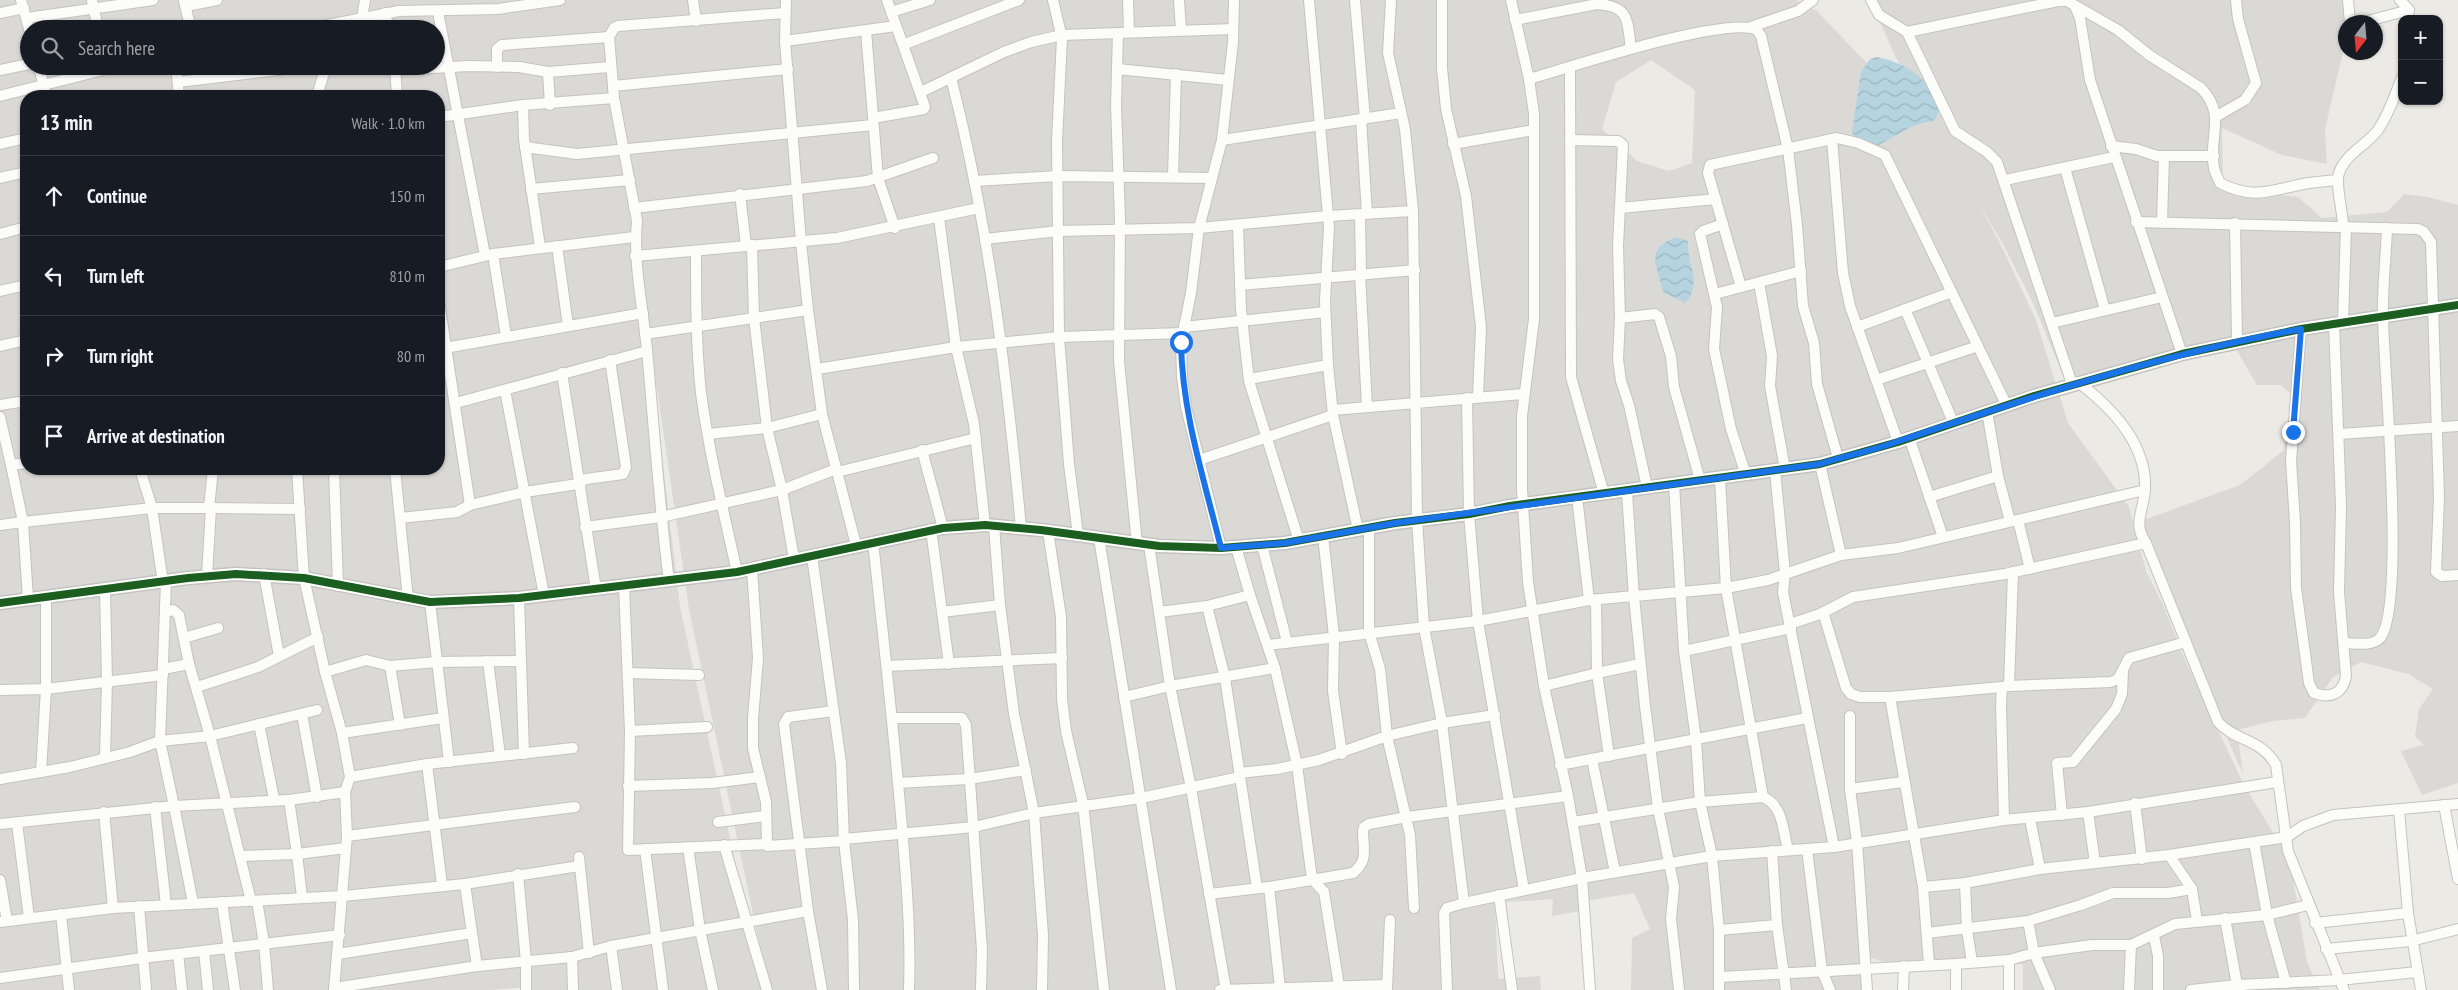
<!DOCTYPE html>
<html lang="en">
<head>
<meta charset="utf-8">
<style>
  :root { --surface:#171b24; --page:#20242c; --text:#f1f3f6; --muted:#9ea1a6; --line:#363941 }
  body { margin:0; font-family:"PT Sans Narrow",sans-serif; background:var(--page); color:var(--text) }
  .controls { position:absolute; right:15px; top:15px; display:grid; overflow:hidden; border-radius:10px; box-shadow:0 1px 4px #0004 }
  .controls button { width:45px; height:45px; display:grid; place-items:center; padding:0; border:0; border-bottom:1px solid var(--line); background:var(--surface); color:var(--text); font:25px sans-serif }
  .compass { position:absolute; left:2338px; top:15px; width:45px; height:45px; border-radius:50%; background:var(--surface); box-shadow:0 1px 4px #0004; rotate:196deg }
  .stop { position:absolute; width:15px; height:15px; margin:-11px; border:4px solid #1a73e8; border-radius:50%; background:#fff }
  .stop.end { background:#1a73e8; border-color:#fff; box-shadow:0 1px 5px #0008 }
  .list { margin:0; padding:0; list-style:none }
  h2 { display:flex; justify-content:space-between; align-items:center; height:65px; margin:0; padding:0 20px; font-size:21px }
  h2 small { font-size:16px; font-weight:400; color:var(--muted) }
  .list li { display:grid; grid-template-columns:32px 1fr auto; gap:15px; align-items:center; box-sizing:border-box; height:80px; padding:0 20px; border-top:1px solid var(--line) }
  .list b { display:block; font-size:19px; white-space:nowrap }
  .list em { font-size:16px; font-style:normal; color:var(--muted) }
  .icon { flex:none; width:28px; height:28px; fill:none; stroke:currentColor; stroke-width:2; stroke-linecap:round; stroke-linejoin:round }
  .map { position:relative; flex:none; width:2458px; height:990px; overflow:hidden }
  .search { position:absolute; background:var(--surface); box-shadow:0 1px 4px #0004; left:20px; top:20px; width:425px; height:55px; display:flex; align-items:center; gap:12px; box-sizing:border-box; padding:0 18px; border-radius:28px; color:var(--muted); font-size:19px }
  .panel { position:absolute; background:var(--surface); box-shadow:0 1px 4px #0004; left:20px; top:90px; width:425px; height:385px; border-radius:20px }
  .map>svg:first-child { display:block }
</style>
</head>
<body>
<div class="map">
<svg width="2458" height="990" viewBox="0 0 2458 990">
  <defs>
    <pattern id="water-waves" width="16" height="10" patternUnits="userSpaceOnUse" patternTransform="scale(1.25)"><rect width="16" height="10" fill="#b5d4e0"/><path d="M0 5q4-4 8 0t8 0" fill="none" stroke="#9bb5c0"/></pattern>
  </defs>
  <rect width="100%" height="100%" fill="#ebeae4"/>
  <path fill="#dad9d6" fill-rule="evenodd" d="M0,0H1796L1817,11L1927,126L1870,0H2345V43L2325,129L2327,164L2282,155L2222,128L2223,182L2262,193L2298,197L2322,218L2387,212L2404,194L2428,197L2458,205V783L2422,795L2401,751L2424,745L2415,736L2419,709L2433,689L2408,674L2361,662L2333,677L2305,718L2273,721L2237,730L2243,774L2190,654L2141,521L2240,485L2283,451L2295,397L2281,385H2257L2233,344L2065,380L2034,305L2001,240L1977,202L1999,241L2036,320L2068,423L2129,507L2146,571L2164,607L2186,662L2244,785L2290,860L2307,962L2320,990H2023V964L1906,968L1864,956L1865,990H1631L1632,938L1650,929L1634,893L1578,902L1581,911L1552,916L1553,899L1495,903L1498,979L1540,976L1541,990H769L689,609L638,257L798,239L633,251L659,431L680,607L763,990H528V987L489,990H0ZM29,29H436V66H29ZM1651,60L1695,90L1692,163L1669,171L1637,161L1602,129L1616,82ZM26,96H439V469H26Z"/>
  <g fill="url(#water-waves)">
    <path d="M1877,57C1896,60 1922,74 1932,91C1936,97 1938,104 1940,109L1935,120L1913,126L1877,146L1856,139L1852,132L1861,72L1870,59Z"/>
    <path d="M1676,237L1688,241C1686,265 1704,282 1685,303L1663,292C1658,266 1643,250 1676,237Z"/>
  </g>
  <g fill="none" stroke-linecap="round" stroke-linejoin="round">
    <defs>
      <g id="minor">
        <polyline points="21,0 29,29"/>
        <polyline points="92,0 98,29"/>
        <polyline points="693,0 696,21"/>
        <polyline points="786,0 785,41 801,242 808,310 822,414 856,545"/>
        <polyline points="1053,0 1062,38 1057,141 1059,337 1069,464 1078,535"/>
        <polyline points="1128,0 1129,32"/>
        <polyline points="1179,0 1181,30"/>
        <polyline points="1309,0 1329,227 1325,301 1328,365 1333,415 1358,530"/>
        <polyline points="1355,0 1365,119"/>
        <polyline points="1391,0 1388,53 1405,129 1413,211 1417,520 1424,627 1442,723 1464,903"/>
        <polyline points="1442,0 1442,68 1446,109 1466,196 1481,327 1478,397"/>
        <polyline points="1511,0 1529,79 1534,114 1534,319 1522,416 1522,489 1528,582 1544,686 1568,796 1582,878 1590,990"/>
        <polyline points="1871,0 1879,15 1907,32 1955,131 1987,152 1997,162 2072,384"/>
        <polyline points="2348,0 2350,22"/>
        <polyline points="2400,0 2409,10 2407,19"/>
        <polyline points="184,1 191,29"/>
        <polyline points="186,6 217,0"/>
        <polyline points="2075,6 2080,18 2090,80 2182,354"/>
        <polyline points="438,12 485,255"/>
        <polyline points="891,12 930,0"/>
        <polyline points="0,13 24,8"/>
        <polyline points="385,13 389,29"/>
        <polyline points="27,18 153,0"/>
        <path d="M1515,20L1597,4C1631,6 1627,22 1631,49"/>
        <polyline points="2364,22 2409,10"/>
        <polyline points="1751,27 1798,11 1813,0"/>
        <polyline points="307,29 399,11 498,9 560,0"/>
        <polyline points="350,29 362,18 365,0"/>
        <polyline points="866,31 878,178 895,228"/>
        <path d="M1907,32L2058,1H2067L2118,30L2149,55L2201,88C2227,115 2208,137 2214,168C2215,173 2218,178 2220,183C2253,200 2269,191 2303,184C2314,182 2326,181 2338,180"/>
        <polyline points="1118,33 1116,106 1120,219 1119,361 1137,544"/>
        <polyline points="785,41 896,26"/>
        <polyline points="905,44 1019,0"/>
        <polyline points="39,66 46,96"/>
        <polyline points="176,66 179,96"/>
        <polyline points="395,66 397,96"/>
        <polyline points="497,67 497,49 502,45 609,37"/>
        <polyline points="1570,67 1571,377 1604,494"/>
        <polyline points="1117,69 1228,80"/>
        <polyline points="0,70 29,64"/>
        <polyline points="548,72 550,105"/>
        <path d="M951,78C989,226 1007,377 1021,528"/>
        <path d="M1529,79C1568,68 1727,15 1757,30L1761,36L1788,149L1797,225L1803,306L1814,343L1817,384L1838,458"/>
        <polyline points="178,82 286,69 370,67 395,70 469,66 519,67 548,72 610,67"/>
        <polyline points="613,86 788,69"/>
        <polyline points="921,92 1004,52 1031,42 1062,35 1233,29"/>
        <polyline points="0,96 107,69 142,66"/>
        <polyline points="317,96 326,66"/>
        <polyline points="523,105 524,139 540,247"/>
        <polyline points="2217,116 2245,100 2256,83 2238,19 2236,0"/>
        <polyline points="439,117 523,105 614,98"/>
        <polyline points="873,118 924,109 925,107 887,0"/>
        <polyline points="1361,119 1367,214"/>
        <polyline points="1832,139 1843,273 1850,306 1898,442"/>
        <polyline points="1222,140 1401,113"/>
        <polyline points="1570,140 1618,141 1623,145 1618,246 1620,318 1618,359 1621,381 1629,405 1647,487"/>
        <polyline points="0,144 26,138"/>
        <polyline points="1453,144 1534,130"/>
        <polyline points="2111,146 2136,149 2157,156 2214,156"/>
        <polyline points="525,147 577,154 873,125"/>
        <polyline points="2065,168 2105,310"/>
        <polyline points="1173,177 1176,74"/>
        <polyline points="0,178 26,172"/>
        <polyline points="2005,180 2114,157"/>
        <polyline points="974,181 1058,176 1212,178"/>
        <polyline points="531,189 630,180"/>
        <polyline points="740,194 746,246"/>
        <polyline points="634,208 867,181 933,158"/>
        <polyline points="1620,208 1716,199"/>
        <polyline points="1360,215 1361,273"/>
        <polyline points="939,218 956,347 974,424 985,525"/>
        <polyline points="2136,222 2418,229 2424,232 2431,242 2439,497 2436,572 2442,576 2458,575"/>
        <polyline points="2162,223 2164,156"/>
        <polyline points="2235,223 2237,340"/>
        <polyline points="1723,224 1703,231 1700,234 1717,307 1714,349 1731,429 1746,475"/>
        <polyline points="1238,226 1241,309 1249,381 1299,541"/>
        <path d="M2343,227C2343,211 2335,185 2339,173C2345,154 2367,145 2378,130C2389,114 2395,95 2402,77"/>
        <polyline points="0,234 26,227"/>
        <polyline points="985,239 1058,231 1199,228 1328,216 1413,211"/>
        <polyline points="752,245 754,318 767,428 782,490 794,559"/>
        <polyline points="557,246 568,326"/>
        <path d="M696,252C696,299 696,346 701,393C709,453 724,513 737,572"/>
        <polyline points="493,254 506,336"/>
        <polyline points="635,256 837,238 979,208"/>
        <polyline points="439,267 493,254 634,237"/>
        <polyline points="1360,274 1367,407"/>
        <polyline points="1759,283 1772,356 1770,386 1785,469"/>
        <polyline points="1240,285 1415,270"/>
        <polyline points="1741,287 1708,173 1710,165 1837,138 1858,143 1885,155 2006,404"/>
        <polyline points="0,291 26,285"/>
        <polyline points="1715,294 1801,271"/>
        <polyline points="439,301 470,505 525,492 578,484 586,479 623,474 626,467 610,360"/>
        <polyline points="1905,309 1953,422"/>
        <polyline points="1620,318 1655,314 1659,317 1671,356 1674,387 1700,480"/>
        <polyline points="2052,323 2162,297"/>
        <polyline points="2343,323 2346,227"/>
        <polyline points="1184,327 1325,312"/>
        <polyline points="1857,327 1952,292"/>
        <path d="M2301,329L2291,461L2295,522L2296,588L2309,683L2314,693C2330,699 2343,694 2346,676L2339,592L2341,506L2334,324"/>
        <polyline points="645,334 808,310"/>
        <polyline points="0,346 26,340"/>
        <polyline points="439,349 643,313"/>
        <polyline points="817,369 956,347 1059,337 1183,333"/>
        <polyline points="562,373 596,589"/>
        <polyline points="1249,379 1328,365"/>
        <polyline points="1876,380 1978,346"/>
        <path d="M2078,382C2111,407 2147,444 2145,489C2144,511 2132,523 2146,543L2218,722C2236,742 2261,738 2276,765L2288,851L2344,990"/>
        <polyline points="505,390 544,595"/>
        <polyline points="1467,398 1469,514 1478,621 1524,890"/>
        <polyline points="456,403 647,351"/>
        <polyline points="0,405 26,401"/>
        <polyline points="1333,410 1523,394"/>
        <polyline points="1987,411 1998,476 2010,521"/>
        <polyline points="0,417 11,465"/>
        <polyline points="708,434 767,428 822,414"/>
        <polyline points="2339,434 2458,426"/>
        <polyline points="1909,437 1943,537"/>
        <polyline points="922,450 943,528"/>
        <polyline points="1199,460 1333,415"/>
        <polyline points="1820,464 1841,555"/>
        <polyline points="140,469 152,508 211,508 207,576"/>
        <polyline points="297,469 304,578 325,672 342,733 350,777 345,792 347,836 334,990"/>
        <polyline points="334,469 338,586"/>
        <polyline points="395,469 408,599"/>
        <polyline points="1775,471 1785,573 1783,592 1834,847"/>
        <polyline points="837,472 976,438"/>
        <polyline points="1720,479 1726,588 1763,797"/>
        <polyline points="1674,484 1684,651 1696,740 1700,802 1712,856 1719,930 1719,990"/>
        <polyline points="1627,492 1634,597 1645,706 1658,808 1674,887 1671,919 1679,990"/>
        <polyline points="1577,497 1589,600 1596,602 1597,673 1640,664"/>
        <polyline points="1929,497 1998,476"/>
        <polyline points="209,508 213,469"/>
        <polyline points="211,508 300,509"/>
        <polyline points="400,518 457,512 470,505"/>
        <polyline points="2018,520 2030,569"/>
        <polyline points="0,525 23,522 11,465 26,463"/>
        <polyline points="994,526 1000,605 1014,714 1034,813 1043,935 1042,990"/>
        <polyline points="585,527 661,517 782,490 836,469"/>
        <polyline points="1369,528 1369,632 1380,669 1387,736 1410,835 1414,908"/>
        <polyline points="931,529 949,664"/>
        <polyline points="1048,531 1061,617 1062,699 1066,731 1083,804 1104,990"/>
        <polyline points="1323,536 1334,636 1333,691 1342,754"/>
        <polyline points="1099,538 1171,990"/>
        <path d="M873,542C883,633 893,724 901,816C906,875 911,931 909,990"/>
        <polyline points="1149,545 1170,686 1191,788 1226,990"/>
        <polyline points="1262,545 1287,642"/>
        <polyline points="1236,547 1250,595 1275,668 1297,765 1312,879 1324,892 1339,986"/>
        <polyline points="1221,548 1186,407 1182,377 1181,342 1191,293 1199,228 1222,140 1233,42 1234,0"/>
        <polyline points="812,556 841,763 844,841 853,920 854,990"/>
        <polyline points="752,569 758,658 753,718 753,748 766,802 767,846 844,841"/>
        <polyline points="264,574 279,656"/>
        <path d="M669,581C659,504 654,427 647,350C643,307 633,264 637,221L614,98L609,37L614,28L618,26L785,13"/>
        <polyline points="624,586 630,731 628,850 767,844"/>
        <polyline points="519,598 524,754"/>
        <polyline points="28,599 23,522 152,508 163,583"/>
        <polyline points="430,602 449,762"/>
        <polyline points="1207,606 1225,678 1257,888"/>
        <path d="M165,612L173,610L179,615L189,664L210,736L160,741C162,688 164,635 166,582"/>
        <polyline points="942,612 1000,605"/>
        <polyline points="1159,612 1207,606 1250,595"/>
        <polyline points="1823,612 1846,688 1851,694 1860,697 1890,697 2002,687"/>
        <polyline points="1790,624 1820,614 1853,597 2005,574 2146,543"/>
        <polyline points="184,638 218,628"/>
        <path d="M2344,643C2354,643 2372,647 2380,638C2406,607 2384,371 2383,319C2382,289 2386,258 2387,228"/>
        <polyline points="1268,645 1478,621 1589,600 1726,588 1768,580 1841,555 1898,548 2145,490"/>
        <polyline points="1684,651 1791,628"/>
        <polyline points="488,661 500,756"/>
        <polyline points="390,666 400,725"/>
        <polyline points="887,666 1062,658"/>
        <polyline points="163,669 189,664"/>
        <polyline points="325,672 366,660 390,666 437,662 519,661"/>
        <polyline points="628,673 699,675"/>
        <polyline points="1544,686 1597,673 1609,756"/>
        <polyline points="2009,686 2111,682 2118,679 2129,658 2186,642"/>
        <polyline points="197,687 258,667 318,637"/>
        <polyline points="0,690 46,689 163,675"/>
        <polyline points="1124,697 1170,686 1275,668"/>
        <polyline points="1890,697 1923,887 1929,964"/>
        <polyline points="302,714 317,797"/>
        <polyline points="1850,716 1850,789 1857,842 1867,990"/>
        <polyline points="893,718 962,718 966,725 982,950 981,990"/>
        <polyline points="259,724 274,799"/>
        <polyline points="630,731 707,727"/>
        <polyline points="342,733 443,718"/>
        <polyline points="105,758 107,681 105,590"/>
        <polyline points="1592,759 1615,872"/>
        <polyline points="427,764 573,748"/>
        <polyline points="1560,765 1807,718"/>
        <polyline points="41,772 46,689 46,597"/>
        <polyline points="1239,773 1277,769 1319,760 1387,736 1442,723 1495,715"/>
        <polyline points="350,777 427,764 442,885"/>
        <polyline points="0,779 70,767 130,752 160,741 174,806 289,800 297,854 240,856"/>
        <polyline points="898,783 969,779 1026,770"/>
        <polyline points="628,786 712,783 760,777"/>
        <polyline points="1850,789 1903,782"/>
        <polyline points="289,800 345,792"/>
        <polyline points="2135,803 2142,859"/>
        <polyline points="2444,805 2458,879"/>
        <polyline points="155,807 166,905"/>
        <polyline points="2399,810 2408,913 2421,990"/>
        <polyline points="104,812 113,908"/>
        <polyline points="2088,812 2095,863"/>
        <polyline points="2062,815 2057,763 2073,762 2116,709 2122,694 2123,671"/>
        <polyline points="2030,819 2040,869"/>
        <polyline points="2004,820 2001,705 2002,687 2009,686 2013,572"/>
        <polyline points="718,822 765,816"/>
        <path d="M1573,822L1700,802L1763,797C1783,805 1783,831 1788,850"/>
        <polyline points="17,823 29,918"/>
        <polyline points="0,824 174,806 193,903"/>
        <polyline points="347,836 575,807"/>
        <polyline points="844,839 974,827 1034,813 1141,798 1240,777"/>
        <polyline points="2254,842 2267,915 2286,983"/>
        <polyline points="724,845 767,990"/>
        <polyline points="688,847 700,930 713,990"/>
        <polyline points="645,849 663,990"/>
        <polyline points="1807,849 1822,971 1830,990"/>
        <polyline points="1772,851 1777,925 1786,990"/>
        <polyline points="2169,855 2192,889 2197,921"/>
        <polyline points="579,857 589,953"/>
        <polyline points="518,874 526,962 526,990"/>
        <polyline points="0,880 7,921"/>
        <polyline points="1965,883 1967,930 1972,962"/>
        <polyline points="465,884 579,866"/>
        <polyline points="1269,887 1280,988"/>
        <polyline points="1923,887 1965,883 2040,869 2169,855 2287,837 2303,826 2333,815 2458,804"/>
        <path d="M1209,894L1269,887L1353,873C1369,860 1363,849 1363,831L1364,827L1369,824L1407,817L1568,796"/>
        <polyline points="1499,895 1512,990"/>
        <polyline points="302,897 297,854 346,848"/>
        <polyline points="251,901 210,736 317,710"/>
        <polyline points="257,901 264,943 268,990"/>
        <polyline points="222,902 235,990"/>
        <polyline points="139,906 146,990"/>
        <polyline points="61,914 69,990"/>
        <polyline points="2225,918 2237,985 2240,990"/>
        <polyline points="2028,921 2034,953 2050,990"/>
        <polyline points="0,922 113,908 343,896 465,884 472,933"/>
        <polyline points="2315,923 2408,913"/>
        <polyline points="1719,930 1777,925"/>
        <polyline points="1927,933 2028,921 2081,905 2113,893 2168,893 2192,889"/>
        <polyline points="2154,936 2158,956 2158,990"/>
        <polyline points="611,946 617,990"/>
        <polyline points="2326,949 2411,941 2458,929"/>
        <polyline points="204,951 208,990"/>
        <polyline points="178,954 182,990"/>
        <polyline points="572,957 573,990"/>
        <polyline points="2009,960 2009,990"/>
        <polyline points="1956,964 1956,990"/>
        <polyline points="477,966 572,957 611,946 808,911"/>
        <polyline points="1720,977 1956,964 2009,960 2034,953 2092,945 2131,945 2175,924 2267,915 2308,905"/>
        <polyline points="0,978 142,958 340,935"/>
        <polyline points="334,988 477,966 472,933 338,954"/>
        <polyline points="822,990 808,911 784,724 788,717 833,711"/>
        <polyline points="1220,990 1387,985"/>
        <polyline points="1387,990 1390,920"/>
        <polyline points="1447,990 1444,913 1447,908 1464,903 1582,878 1712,856 1834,847 2004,820 2088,812 2277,782"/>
        <polyline points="1903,990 1904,966"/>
        <polyline points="2129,990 2131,945"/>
        <polyline points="2191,990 2237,985 2339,980 2417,972"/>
      </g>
      <polyline id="tertiary" points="0,603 188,578 236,574 304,578 430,602 519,598 737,572 943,528 985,525 1041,530 1159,546 1221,548 1285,543 1395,523 1469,514 1510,506 1820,464 1898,442 2034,396 2182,354 2301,329 2458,305"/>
    </defs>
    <use href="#minor" stroke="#c3c3c0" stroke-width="12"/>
    <use href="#tertiary" stroke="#c3c3c0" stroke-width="15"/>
    <use href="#minor" stroke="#fcfcfb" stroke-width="10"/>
    <use href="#tertiary" stroke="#fcfcfb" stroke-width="12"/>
    <defs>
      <polyline id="cycleway" points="0,603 188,578 236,574 304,578 430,602 519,598 737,572 943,528 985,525 1041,530 1159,546 1221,548 1285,543 1395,523 1469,514 1510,506 1820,464 1898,442 2034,396 2182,354 2301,329 2458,305"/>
    </defs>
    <use href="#cycleway" stroke="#fff" stroke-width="11"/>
    <use href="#cycleway" stroke="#1b5e20" stroke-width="8"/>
  </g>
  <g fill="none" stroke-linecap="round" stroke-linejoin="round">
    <path stroke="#1a73e8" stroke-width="6" d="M1181,342C1182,413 1204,479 1221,548L1285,543L1396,523L1820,464C1845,456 1871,451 1896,442C2030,397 2162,354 2301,329L2293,432"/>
  </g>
</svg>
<div class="controls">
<button>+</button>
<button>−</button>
</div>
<svg class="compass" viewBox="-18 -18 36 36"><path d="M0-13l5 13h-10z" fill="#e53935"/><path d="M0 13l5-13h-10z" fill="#9ea1a6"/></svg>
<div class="stop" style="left:1181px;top:342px"></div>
<div class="stop end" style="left:2293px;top:432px"></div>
<div class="search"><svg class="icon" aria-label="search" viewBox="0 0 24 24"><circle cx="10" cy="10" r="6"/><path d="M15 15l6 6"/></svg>Search here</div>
<section class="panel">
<h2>13 min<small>Walk · 1.0 km</small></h2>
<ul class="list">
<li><svg class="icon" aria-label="ahead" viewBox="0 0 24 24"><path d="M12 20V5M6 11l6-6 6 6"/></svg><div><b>Continue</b></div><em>150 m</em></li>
<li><svg class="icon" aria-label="left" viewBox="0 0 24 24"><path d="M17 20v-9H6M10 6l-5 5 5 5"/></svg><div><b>Turn left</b></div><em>810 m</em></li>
<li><svg class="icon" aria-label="right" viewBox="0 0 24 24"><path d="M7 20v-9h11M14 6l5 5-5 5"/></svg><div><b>Turn right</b></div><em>80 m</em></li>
<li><svg class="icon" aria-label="arrive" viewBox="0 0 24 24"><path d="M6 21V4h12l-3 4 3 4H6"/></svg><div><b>Arrive at destination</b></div></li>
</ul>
</section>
</div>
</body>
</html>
